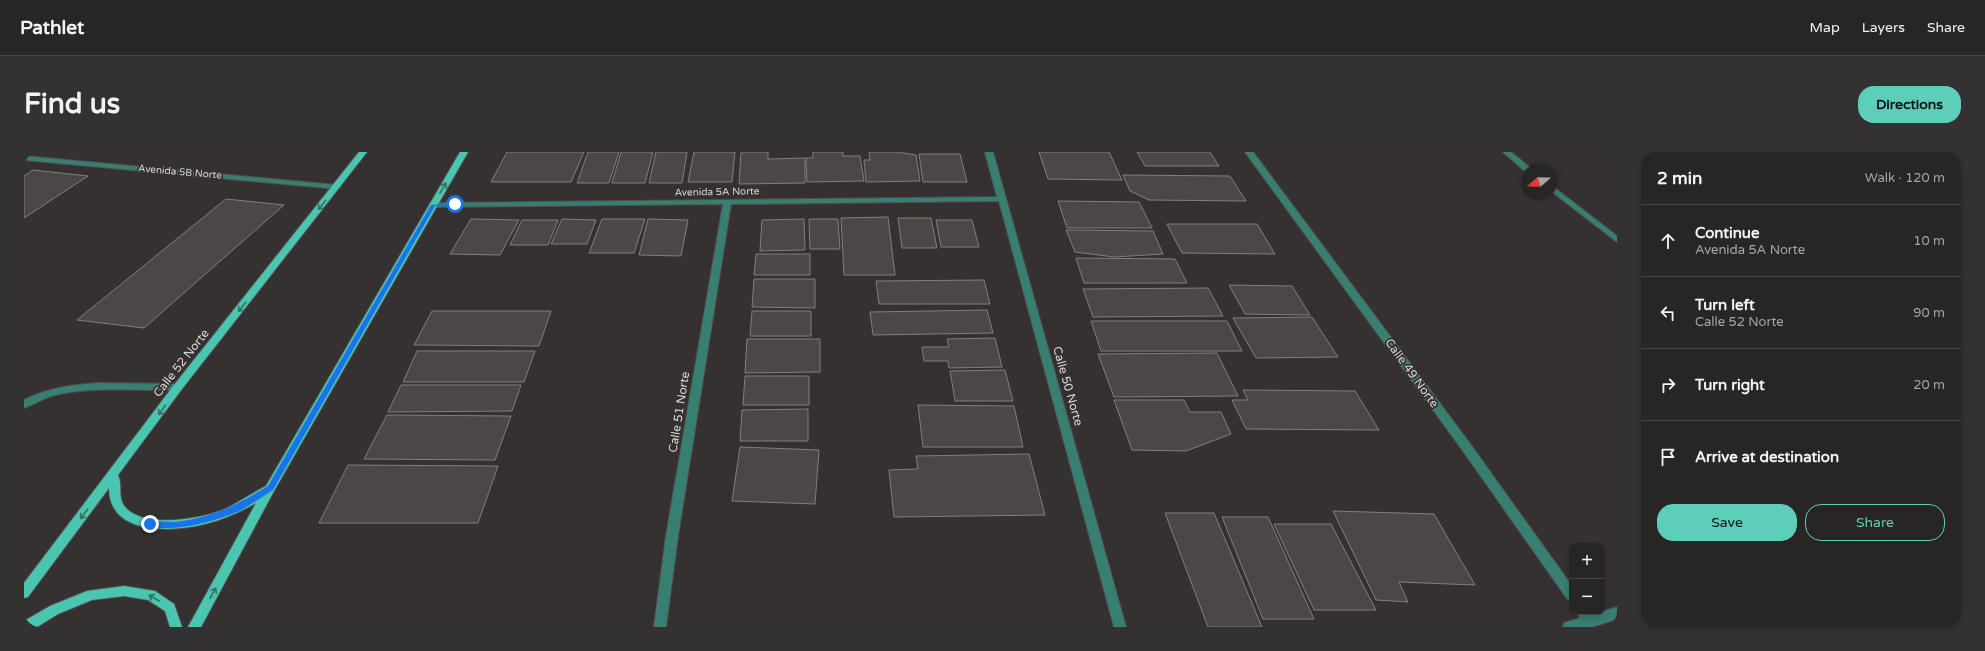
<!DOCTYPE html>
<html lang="en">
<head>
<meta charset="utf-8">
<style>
  :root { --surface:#282525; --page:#343132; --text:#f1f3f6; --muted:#a5a5a7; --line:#444242; --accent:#5dceb9 }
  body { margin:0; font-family:"Varela Round",sans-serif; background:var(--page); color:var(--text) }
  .controls { position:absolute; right:12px; bottom:12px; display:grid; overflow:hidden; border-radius:8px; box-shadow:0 2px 6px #0003 }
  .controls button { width:36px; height:36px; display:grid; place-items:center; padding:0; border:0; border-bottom:1px solid var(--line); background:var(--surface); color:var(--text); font:20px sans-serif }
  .compass { position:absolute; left:1497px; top:12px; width:36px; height:36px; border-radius:50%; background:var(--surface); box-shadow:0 2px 6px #0003; rotate:250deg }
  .stop { position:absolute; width:12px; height:12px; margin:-9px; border:3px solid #1a73e8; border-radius:50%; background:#fff }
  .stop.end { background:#1a73e8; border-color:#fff; box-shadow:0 1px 4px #0008 }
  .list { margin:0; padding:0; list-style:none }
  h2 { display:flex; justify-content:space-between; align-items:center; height:52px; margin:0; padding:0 16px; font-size:17px }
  h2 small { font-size:13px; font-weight:400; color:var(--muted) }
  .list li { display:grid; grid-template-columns:26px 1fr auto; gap:12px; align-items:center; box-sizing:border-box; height:72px; padding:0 16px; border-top:1px solid var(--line) }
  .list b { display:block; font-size:15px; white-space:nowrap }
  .list p { margin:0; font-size:13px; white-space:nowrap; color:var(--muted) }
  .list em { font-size:13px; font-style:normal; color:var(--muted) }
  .actions { display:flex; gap:8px; padding:12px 16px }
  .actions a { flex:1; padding:9px 0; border:1px solid var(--accent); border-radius:16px; text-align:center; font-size:14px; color:var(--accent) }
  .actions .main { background:var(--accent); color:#111 }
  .icon { flex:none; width:22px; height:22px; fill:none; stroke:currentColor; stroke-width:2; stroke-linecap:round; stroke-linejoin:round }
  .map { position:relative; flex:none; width:1593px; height:475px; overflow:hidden; border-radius:16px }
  header { display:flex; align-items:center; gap:24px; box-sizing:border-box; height:56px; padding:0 20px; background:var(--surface); border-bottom:1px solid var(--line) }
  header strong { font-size:19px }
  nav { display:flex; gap:22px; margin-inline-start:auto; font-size:14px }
  .intro { display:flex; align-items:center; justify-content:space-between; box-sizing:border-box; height:96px; padding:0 24px }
  h1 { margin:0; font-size:28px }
  .button { padding:10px 18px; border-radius:16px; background:var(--accent); color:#111; font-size:14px; font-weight:700 }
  main { display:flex; gap:24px; padding:0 24px }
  aside { flex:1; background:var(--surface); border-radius:16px; box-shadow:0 2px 6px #0003 }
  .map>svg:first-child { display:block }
</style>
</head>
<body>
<header>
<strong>Pathlet</strong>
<nav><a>Map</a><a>Layers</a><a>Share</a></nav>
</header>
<div class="intro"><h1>Find us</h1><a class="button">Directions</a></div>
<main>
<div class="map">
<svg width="1593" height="475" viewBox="0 0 1593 475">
  <rect width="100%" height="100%" fill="#353131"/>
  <g fill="#4a4746" stroke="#827e7d">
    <polygon points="483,0 560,0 547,30 467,30"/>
    <polygon points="564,0 595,0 585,31 553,31"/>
    <polygon points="597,0 629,0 621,31 588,31"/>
    <polygon points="632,0 663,0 658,31 625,31"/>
    <polygon points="670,0 711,0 708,30 664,30"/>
    <polygon points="717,0 744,0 744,7 781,6 781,31 715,32"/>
    <polygon points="789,0 819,0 819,4 836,4 840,29 783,30 782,6 789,6"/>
    <polygon points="845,0 873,0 892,3 896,29 842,30 840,8 846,8"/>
    <polygon points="1015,0 1085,0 1098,28 1024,27"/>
    <polygon points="1113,0 1186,0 1195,14 1121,14"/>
    <polygon points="895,2 936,2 943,30 899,30"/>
    <polygon points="9,18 64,24 0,66 0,24"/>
    <polygon points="1099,23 1206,24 1222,49 1125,48 1106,39"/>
    <polygon points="202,47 260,53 120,176 53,168"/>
    <polygon points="1034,49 1115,50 1128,76 1043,76"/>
    <polygon points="864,65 871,123 820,123 817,66"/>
    <polygon points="874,66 907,66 913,96 878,96"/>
    <polygon points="447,67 495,68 476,103 426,102"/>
    <polygon points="538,67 572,68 563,92 527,92"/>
    <polygon points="578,67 621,67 610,101 565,101"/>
    <polygon points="624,67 664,68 657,104 615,103"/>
    <polygon points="780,67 781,98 736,99 738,68"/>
    <polygon points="785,67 814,67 816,97 786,97"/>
    <polygon points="498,68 534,68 524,93 486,93"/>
    <polygon points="912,68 948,68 955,95 917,95"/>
    <polygon points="1143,72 1233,72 1251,102 1158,101"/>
    <polygon points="1042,78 1129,79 1139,102 1090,105 1051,100"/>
    <polygon points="732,102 786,102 786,123 730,123"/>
    <polygon points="1052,106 1151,107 1163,131 1060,131"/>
    <polygon points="730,127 791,127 791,156 728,155"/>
    <polygon points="960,128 966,152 855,152 852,129"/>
    <polygon points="1205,133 1268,134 1286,163 1221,162"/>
    <polygon points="1184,136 1199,164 1069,165 1059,137"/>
    <polygon points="963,158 969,181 849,183 846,160"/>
    <polygon points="408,159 527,159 515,194 390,193"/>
    <polygon points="728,159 787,159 787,184 726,184"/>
    <polygon points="1288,165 1314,205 1232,206 1209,166"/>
    <polygon points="1067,169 1203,169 1218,199 1077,199"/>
    <polygon points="971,186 978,215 925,216 924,209 900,209 898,195 925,195 923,187"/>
    <polygon points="723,187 796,187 796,220 721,221"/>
    <polygon points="393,199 511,199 500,230 379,230"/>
    <polygon points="1193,201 1214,244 1090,245 1074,202"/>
    <polygon points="981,218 989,249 931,249 926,219"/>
    <polygon points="721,224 785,224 785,253 719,253"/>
    <polygon points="377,233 497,233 488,259 364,260"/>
    <polygon points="1219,238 1331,239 1355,278 1222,277 1208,248 1224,248"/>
    <polygon points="1090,248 1160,248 1166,260 1197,260 1207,282 1162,299 1108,298"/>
    <polygon points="894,253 990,254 999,295 899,295"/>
    <polygon points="784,257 784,289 716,289 718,258"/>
    <polygon points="363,263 487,264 471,308 340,307"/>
    <polygon points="716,295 795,298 791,352 708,349"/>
    <polygon points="1005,302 1021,363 870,365 865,318 894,317 892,304"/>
    <polygon points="324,313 474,314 454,371 295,371"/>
    <polygon points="1309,359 1410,362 1451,433 1375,430 1384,450 1352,448"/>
    <polygon points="1141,361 1190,361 1238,475 1184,475"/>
    <polygon points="1198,365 1244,365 1290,467 1239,467"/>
    <polygon points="1250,372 1307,372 1352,458 1290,458"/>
  </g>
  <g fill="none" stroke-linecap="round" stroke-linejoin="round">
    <defs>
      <g id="minor">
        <polygon points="961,0 969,0 1102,475 1090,475 975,49 707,52 654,384 642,475 630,475 642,384 699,52 409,55 405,53 406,51 973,45"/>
        <polygon points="1221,0 1229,0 1447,293 1548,434 1548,449 1544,448 1439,299"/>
        <polygon points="1479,0 1487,0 1509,18 1503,18 1502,20"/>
        <polygon points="0,4 313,33 317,35 313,37 0,8"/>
        <polygon points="1527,33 1593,84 1593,90 1527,39"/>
        <path d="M74,231L154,232L159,235L154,238C114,239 71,234 31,243C20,246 11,252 0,256V248C23,236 48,233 74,231Z"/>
        <polygon points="1593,455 1593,467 1568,475 1539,475 1540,471 1556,466 1553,460 1566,460 1568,463"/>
      </g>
      <g id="major">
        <path d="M335,0H343L158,237L94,323C99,334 93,345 101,355C120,377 175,367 199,358C214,351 227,342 242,334L436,0H444L250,339L177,475H164L232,351C216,360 199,368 181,372C149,380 85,384 85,336L4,445L0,446V431L150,233Z"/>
        <polygon points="100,434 131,439 150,452 158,475 146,475 141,459 124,448 100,444 68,448 34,462 13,475 0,475 0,469 26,454 63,439"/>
      </g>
    </defs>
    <use href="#minor" stroke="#534f4f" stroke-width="2"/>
    <use href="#major" stroke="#534f4f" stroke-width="2"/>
    <use href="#minor" fill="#377f71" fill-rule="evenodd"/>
    <use href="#major" fill="#4ac5af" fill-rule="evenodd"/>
  </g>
  <defs><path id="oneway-shaft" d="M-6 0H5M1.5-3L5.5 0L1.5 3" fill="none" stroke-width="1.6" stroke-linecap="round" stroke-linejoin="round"/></defs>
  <g stroke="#3d6c63">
    <use href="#oneway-shaft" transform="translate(419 36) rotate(-60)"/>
    <use href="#oneway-shaft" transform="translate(298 53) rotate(128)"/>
    <use href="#oneway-shaft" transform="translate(218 155) rotate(128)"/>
    <use href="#oneway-shaft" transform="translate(138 258) rotate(126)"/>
    <use href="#oneway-shaft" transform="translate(60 362) rotate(127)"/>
    <use href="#oneway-shaft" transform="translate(189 441) rotate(-61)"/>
    <use href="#oneway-shaft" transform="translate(130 446) rotate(-150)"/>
  </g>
  <path fill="#1a73e8" d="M431,51L432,54H411L249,338C238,345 228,352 217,358C195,369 147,381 123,374L122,372L126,369C136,369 149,371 159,369C192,364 216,351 244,334L407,53Z"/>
  <g text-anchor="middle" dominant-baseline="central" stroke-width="3.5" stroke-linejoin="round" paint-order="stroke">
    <g font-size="10" fill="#d9d7d6" stroke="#353131">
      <text transform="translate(156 20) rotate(5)">Avenida 5B Norte</text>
      <text transform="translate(693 40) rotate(-1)">Avenida 5A Norte</text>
    </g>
    <g font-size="12" fill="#d9d7d6" stroke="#353131">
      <text transform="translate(157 211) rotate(-52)">Calle 52 Norte</text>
      <text transform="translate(1388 221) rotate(54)">Calle 49 Norte</text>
      <text transform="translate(1044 234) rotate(74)">Calle 50 Norte</text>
      <text transform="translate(655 260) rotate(-81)">Calle 51 Norte</text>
    </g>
  </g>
</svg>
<div class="controls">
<button>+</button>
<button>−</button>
</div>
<svg class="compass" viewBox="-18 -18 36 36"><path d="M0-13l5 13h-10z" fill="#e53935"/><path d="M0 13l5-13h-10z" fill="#a5a5a7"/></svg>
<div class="stop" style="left:431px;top:52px"></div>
<div class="stop end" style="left:126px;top:372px"></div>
</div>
<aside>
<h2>2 min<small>Walk · 120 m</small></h2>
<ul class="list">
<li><svg class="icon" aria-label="ahead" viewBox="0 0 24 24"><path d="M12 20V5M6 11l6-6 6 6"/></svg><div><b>Continue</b><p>Avenida 5A Norte</p></div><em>10 m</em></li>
<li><svg class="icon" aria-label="left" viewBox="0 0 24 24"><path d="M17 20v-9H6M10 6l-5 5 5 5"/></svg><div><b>Turn left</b><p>Calle 52 Norte</p></div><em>90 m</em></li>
<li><svg class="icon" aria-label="right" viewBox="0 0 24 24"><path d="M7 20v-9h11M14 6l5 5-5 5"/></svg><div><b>Turn right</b></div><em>20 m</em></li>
<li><svg class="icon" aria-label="arrive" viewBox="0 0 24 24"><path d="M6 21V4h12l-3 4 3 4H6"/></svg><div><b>Arrive at destination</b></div></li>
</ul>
<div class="actions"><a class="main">Save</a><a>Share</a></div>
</aside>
</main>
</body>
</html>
